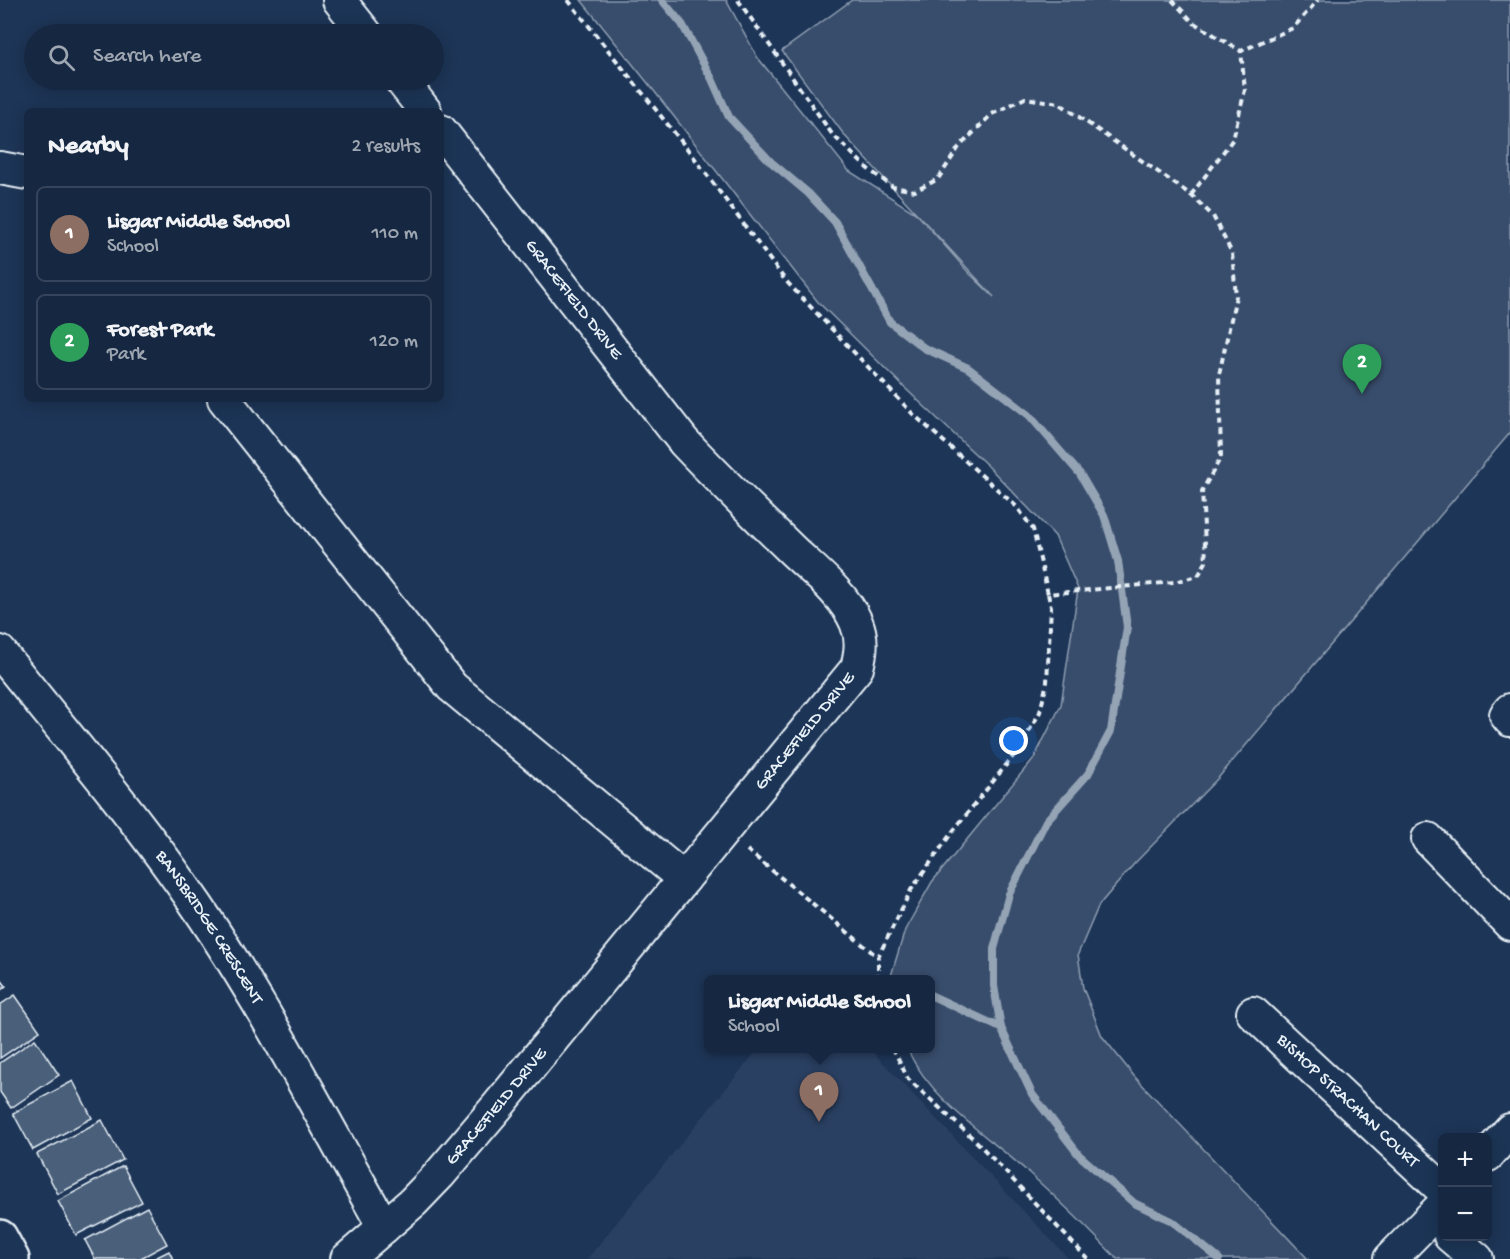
<!DOCTYPE html>
<html lang="en">
<head>
<meta charset="utf-8">
<style>
  :root { --surface:#162841; --page:#1f3048; --text:#f1f3f6; --muted:#9ea6b1; --line:#35445a; --accent:#8abfa5 }
  body { margin:0; font-family:"Gochi Hand",sans-serif; background:var(--page); color:var(--text) }
  .controls { position:absolute; right:18px; bottom:18px; display:grid; overflow:hidden; border-radius:9px; box-shadow:0 3px 15px #0003 }
  .controls button { width:54px; height:54px; display:grid; place-items:center; padding:0; border:0; border-bottom:2px solid var(--line); background:var(--surface); color:var(--text); font:30px sans-serif }
  .you { position:absolute; left:1014px; top:741px; width:21px; height:21px; margin:-15px; border:4px solid #fff; border-radius:50%; background:#1a73e8; box-shadow:0 0 0 9px #1a73e833 }
  .badge { display:grid; place-items:center; width:39px; height:39px; border-radius:50%; background:var(--accent); color:#fff; font-size:20px; font-weight:700 }
  .pin { position:absolute; translate:-50% -50px; filter:drop-shadow(0 2px 3px #0008) }
  .pin::after { content:''; position:absolute; top:32px; width:21px; height:18px; background:inherit; clip-path:polygon(0 0,100% 0,50% 100%) }
  .popup { position:absolute; left:704px; top:975px; width:231px; height:78px; box-sizing:border-box; display:grid; place-content:center; border-radius:9px; background:var(--surface); filter:drop-shadow(0 2px 4px #0005); font-size:20px; white-space:nowrap; color:var(--muted) }
  .popup b { font-size:22px; color:var(--text) }
  .popup::after { content:''; position:absolute; left:50%; top:100%; margin-left:-12px; border:12px solid transparent; border-top-color:var(--surface) }
  .list { margin:0; padding:0; list-style:none }
  h2 { display:flex; justify-content:space-between; align-items:center; height:78px; margin:0; padding:0 24px; font-size:26px }
  h2 small { font-size:20px; font-weight:400; color:var(--muted) }
  .list li { display:grid; grid-template-columns:39px 1fr auto; gap:18px; align-items:center; box-sizing:border-box; height:96px; margin:0 12px 12px; padding:0 12px; border:2px solid var(--line); border-radius:9px }
  .list b { display:block; font-size:22px; white-space:nowrap }
  .list p { margin:0; font-size:20px; white-space:nowrap; color:var(--muted) }
  .list em { font-size:20px; font-style:normal; color:var(--muted) }
  .icon { flex:none; width:33px; height:33px; fill:none; stroke:currentColor; stroke-width:2; stroke-linecap:round; stroke-linejoin:round }
  .map { position:relative; flex:none; width:1510px; height:1259px; overflow:hidden }
  .search { position:absolute; background:var(--surface); box-shadow:0 3px 15px #0003; left:24px; top:24px; width:420px; height:66px; display:flex; align-items:center; gap:15px; box-sizing:border-box; padding:0 21px; border-radius:33px; color:var(--muted); font-size:22px }
  .panel { position:absolute; background:var(--surface); box-shadow:0 3px 15px #0003; left:24px; top:108px; width:420px; height:294px; border-radius:9px }
  .map>svg:first-child { display:block }
</style>
</head>
<body>
<div class="map">
<svg width="1510" height="1259" viewBox="0 0 1510 1259">
  <rect width="100%" height="100%" fill="#1d3557"/>
  <filter id="ink" filterUnits="userSpaceOnUse"><feTurbulence type="fractalNoise" baseFrequency=".0167" numOctaves="2"/><feDisplacementMap in="SourceGraphic" scale="12" xChannelSelector="R" yChannelSelector="G"/><feConvolveMatrix kernelMatrix="1 2 1 2 8 2 1 2 1" color-interpolation-filters="sRGB"/></filter>
  <g filter="url(#ink)">
    <polygon fill="#2a4162" points="759,1048 870,1049 1069,1259 587,1259"/>
    <path fill="#374d6c" stroke="#909fb2" stroke-width="1.5" d="M581,0H726L758,58L849,171L917,214L969,273L994,297L845,136L782,51L852,0H1510V433L1219,777L1134,864L1099,905L1078,954L1083,988L1102,1036L1134,1076L1308,1259H1117C1089,1229 1059,1200 1028,1172C986,1135 932,1101 907,1049L930,1048V980L890,979L905,930L932,882L1034,758L1061,705L1078,589L1055,536L988,466L909,392L818,302L651,87Z"/>
    <g fill="none" stroke-linecap="round" stroke-linejoin="round">
      <g stroke="#95a4b5" stroke-width="8">
        <polyline points="662,0 682,24 712,79 729,117 771,162 808,193 835,222 890,322 924,348 968,368 1029,415 1080,474 1104,515 1118,561 1127,627 1111,731 1088,774 1046,821 1009,894 994,949 994,986 1001,1028 1032,1094 1079,1155 1134,1203 1172,1221 1219,1259"/>
        <polyline points="930,995 1001,1028"/>
      </g>
    </g>
    <g fill="#495e7a" stroke="#e8f1f8" stroke-width="1.5">
      <polygon points="0,978 6,986 0,991"/>
      <polygon points="15,995 40,1031 0,1058 0,1005"/>
      <polygon points="35,1039 59,1075 11,1108 0,1092 0,1063"/>
      <polygon points="73,1081 92,1118 33,1150 13,1113"/>
      <polygon points="102,1120 123,1160 58,1194 37,1154"/>
      <polygon points="123,1166 142,1202 76,1235 58,1201"/>
      <polygon points="147,1207 167,1244 139,1259 95,1259 85,1240"/>
      <polygon points="169,1251 173,1259 153,1259"/>
    </g>
    <g fill="none" stroke-linecap="round" stroke-linejoin="round">
      <defs>
        <g id="minor">
          <polyline points="339,0 366,34"/>
          <polyline points="401,80 425,111"/>
          <polyline points="0,168 27,173"/>
          <polyline points="224,399 452,687 684,879"/>
          <path id="s1" d="M0,652C67,736 137,818 197,906C267,1009 323,1120 384,1227"/>
          <polyline points="1510,710 1506,715 1510,720"/>
          <polyline points="1428,839 1510,924"/>
          <path id="s2" d="M1253,1013L1442,1189"/>
          <polyline points="1488,1155 1510,1130"/>
          <polyline points="1450,1236 1477,1259"/>
          <path id="s3" d="M347,1259L413,1202L439,1175L497,1107L857,668C861,652 863,638 856,622C844,594 814,571 792,550C756,515 719,479 684,442L441,131"/>
          <polyline points="1390,1259 1442,1206"/>
        </g>
        <polyline id="tertiary" points="0,1237 12,1259"/>
      </defs>
      <use href="#minor" stroke="#e8f1f8" stroke-width="36"/>
      <use href="#tertiary" stroke="#e8f1f8" stroke-width="38"/>
      <g stroke="#e8f1f8" stroke-width="4" stroke-dasharray="6 4.5" stroke-linecap="butt">
        <polyline points="568,0 693,156 785,280 913,414 1017,507 1033,529 1048,594"/>
        <polyline points="738,0 832,134 868,169 893,187 915,191 938,179 959,147 992,114 1025,98 1059,103 1191,195 1213,216 1232,253 1236,296 1219,375 1221,457 1202,491 1206,562 1198,576 1174,582 1048,594 1051,607 1047,682 1040,712 1019,749 950,835 911,890 878,957 878,980"/>
        <polyline points="1172,0 1194,23 1241,51"/>
        <polyline points="1191,195 1233,139 1245,90 1241,51 1293,28 1318,0"/>
        <polyline points="747,850 878,957"/>
        <polyline points="893,1048 908,1079 977,1142 1088,1259"/>
      </g>
      <use href="#minor" stroke="#1d3557" stroke-width="32"/>
      <use href="#tertiary" stroke="#1d3557" stroke-width="33"/>
    </g>
  </g>
  <g text-anchor="middle" dominant-baseline="central" stroke-width="4.5" stroke-linejoin="round" paint-order="stroke">
    <g font-size="18" fill="#e8f1f8" stroke="#1d3557">
      <text transform="translate(573 300) rotate(52)">GRACEFIELD DRIVE</text>
      <text stroke="none"><textPath href="#s3" startOffset="700">GRACEFIELD DRIVE</textPath></text>
      <text stroke="none"><textPath href="#s1" startOffset="346">BANSBRIDGE CRESCENT</textPath></text>
      <text stroke="none"><textPath href="#s2" startOffset="129">BISHOP STRACHAN COURT</textPath></text>
      <text stroke="none"><textPath href="#s3" startOffset="214">GRACEFIELD DRIVE</textPath></text>
    </g>
  </g>
</svg>
<div class="controls">
<button>+</button>
<button>−</button>
</div>
<div class="you"></div>
<div class="pin badge" style="left:819px;top:1122px;background:#8d6e63">1</div>
<div class="popup"><b>Lisgar Middle School</b>School</div>
<div class="pin badge" style="left:1362px;top:394px;background:#2e9e5b">2</div>
<div class="search"><svg class="icon" aria-label="search" viewBox="0 0 24 24"><circle cx="10" cy="10" r="6"/><path d="M15 15l6 6"/></svg>Search here</div>
<section class="panel">
<h2>Nearby<small>2 results</small></h2>
<ul class="list">
<li><span class="badge" style="background:#8d6e63">1</span><div><b>Lisgar Middle School</b><p>School</p></div><em>110 m</em></li>
<li><span class="badge" style="background:#2e9e5b">2</span><div><b>Forest Park</b><p>Park</p></div><em>120 m</em></li>
</ul>
</section>
</div>
</body>
</html>
